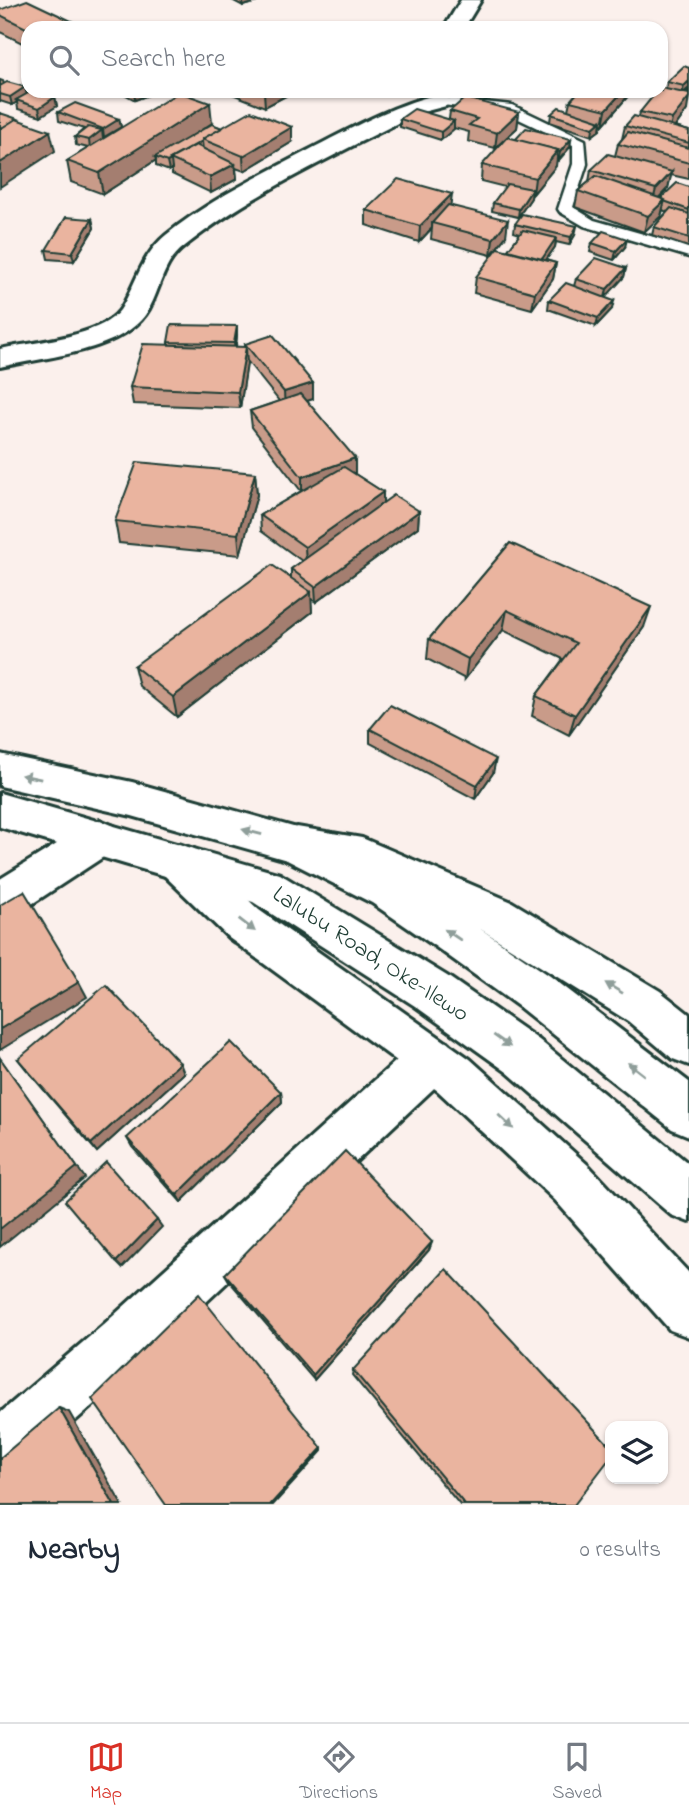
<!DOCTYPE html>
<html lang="en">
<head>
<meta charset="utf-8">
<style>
  :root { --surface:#fff; --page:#f6f6f7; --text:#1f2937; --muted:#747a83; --line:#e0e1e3; --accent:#d93025 }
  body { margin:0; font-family:"Indie Flower",sans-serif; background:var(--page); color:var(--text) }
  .controls { position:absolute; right:21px; bottom:21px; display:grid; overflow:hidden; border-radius:14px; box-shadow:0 2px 5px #0004 }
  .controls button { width:63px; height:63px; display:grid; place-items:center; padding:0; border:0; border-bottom:2px solid var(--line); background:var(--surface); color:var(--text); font:35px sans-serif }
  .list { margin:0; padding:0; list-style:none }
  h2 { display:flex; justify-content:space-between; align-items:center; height:91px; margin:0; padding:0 28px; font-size:30px }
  h2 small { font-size:23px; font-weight:400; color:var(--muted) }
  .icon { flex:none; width:38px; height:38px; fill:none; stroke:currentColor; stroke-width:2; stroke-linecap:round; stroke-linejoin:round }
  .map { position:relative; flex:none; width:689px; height:1505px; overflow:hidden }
  .search { position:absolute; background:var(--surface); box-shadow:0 2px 5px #0004; left:21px; right:21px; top:21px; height:77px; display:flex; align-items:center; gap:18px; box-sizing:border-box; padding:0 24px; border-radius:21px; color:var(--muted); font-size:26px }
  .sheet { height:217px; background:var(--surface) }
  nav { display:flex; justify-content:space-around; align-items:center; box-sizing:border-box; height:98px; border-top:2px solid var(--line); background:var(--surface); font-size:19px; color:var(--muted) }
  nav a { display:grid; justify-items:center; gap:4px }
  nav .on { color:var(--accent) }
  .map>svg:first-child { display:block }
</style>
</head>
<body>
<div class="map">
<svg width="689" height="1505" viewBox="0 0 689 1505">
  <rect width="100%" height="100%" fill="#fbf0ec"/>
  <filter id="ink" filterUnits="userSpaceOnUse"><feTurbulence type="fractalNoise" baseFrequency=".0143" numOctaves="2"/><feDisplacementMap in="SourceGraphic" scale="14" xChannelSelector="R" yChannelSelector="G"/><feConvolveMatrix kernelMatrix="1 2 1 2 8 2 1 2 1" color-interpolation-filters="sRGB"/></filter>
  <g filter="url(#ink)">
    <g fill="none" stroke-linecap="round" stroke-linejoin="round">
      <defs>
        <polygon id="service" points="438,97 512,105 585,140 587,164 573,207 594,220 689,247 689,257 584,226 560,212 558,209 573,164 573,145 504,112 433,104 433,98"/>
        <g id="minor">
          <polygon points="461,0 481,0 464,28 444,28"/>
          <path d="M438,94L449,101L446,106L415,114C337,155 254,191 185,246C163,262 161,287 149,309C125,352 44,357 0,367V349C32,342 105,337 122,307C137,281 142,255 166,235C209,200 258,177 307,151C350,129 391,106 438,94Z"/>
          <polygon points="100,820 114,826 120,838 114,850 15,915 0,921 0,879 86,826"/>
          <polygon points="432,1036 448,1043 455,1059 448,1075 140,1364 20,1469 0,1477 0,1413 102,1326 416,1043"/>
        </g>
        <g id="primary">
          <polygon points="0,754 132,782 311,832 402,877 466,919 550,976 689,1082 689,1136 672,1129 518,1006 436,947 372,903 287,860 132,816 0,786"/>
          <polygon points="0,793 280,874 447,976 539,1040 689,1164 689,1222 671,1215 507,1072 415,1006 253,902 0,827"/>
        </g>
        <g id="trunk">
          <polygon points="297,827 362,838 512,902 660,991 689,1014 689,1065 673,1059 628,1021 482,930 357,873 283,858 277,845 283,832"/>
          <polygon points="179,844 194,849 259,910 470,1059 589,1166 689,1273 689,1337 670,1330 555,1200 438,1091 229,938 164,875 158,862 164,849"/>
        </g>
      </defs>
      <use href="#service" stroke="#1f3d34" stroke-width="5"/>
      <use href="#minor" stroke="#1f3d34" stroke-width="6"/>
      <use href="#primary" stroke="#1f3d34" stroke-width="6"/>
      <use href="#trunk" stroke="#1f3d34" stroke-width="6"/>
      <use href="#service" fill="#fff" fill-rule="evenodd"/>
      <use href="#minor" fill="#fff" fill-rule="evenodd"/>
      <use href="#primary" fill="#fff" fill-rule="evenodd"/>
      <use href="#trunk" fill="#fff" fill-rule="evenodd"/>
    </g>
    <g fill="#c99b89" stroke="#1f3d34" stroke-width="2">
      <polygon points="232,0 264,0 243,6"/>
      <polygon points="0,10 28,28 28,46 0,32"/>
      <polygon points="689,68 689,94 687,93 689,88 684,93 687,110 675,127 689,131 689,179 671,175 668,188 659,198 661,198 689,187 689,246 688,247 652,235 654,227 667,212 663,210 661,216 644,232 575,207 578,191 589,182 591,170 615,156 618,144 622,139 625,126 639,117 640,112 666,89 667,82"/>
      <polygon points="0,80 3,81 4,84 25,87 27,94 55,97 57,106 41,116 18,109 17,102 12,105 0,101"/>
      <polygon points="119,91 159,91 135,100"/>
      <polygon points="225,91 295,91 265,107"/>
      <polygon points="569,91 630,91 629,95 603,125 601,124 600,130 592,136 550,122 551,114 568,110 570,101 577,93"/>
      <polygon points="450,111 519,112 517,128 495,148 468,141 469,132 454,128 441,140 400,127 400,119 449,119"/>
      <polygon points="58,112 119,119 121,127 104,137 103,136 103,139 212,123 211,124 222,128 292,142 244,171 236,168 237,179 211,193 172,174 172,169 169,171 156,166 156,160 103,194 71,182 67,161 88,148 76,145 75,137 84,129 59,121"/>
      <polygon points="571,139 570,147 558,161 556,160 556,166 533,194 531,194 531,198 518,217 492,211 493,203 505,187 481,181 482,165 515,140"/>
      <polygon points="451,206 506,236 491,255 431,239 432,228 419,242 366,225 366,210"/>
      <polygon points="92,219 94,228 74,261 48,259 46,250"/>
      <polygon points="515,224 575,235 569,245 556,242 555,247 546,260 556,263 553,279 532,309 474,293 476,277 508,250 520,234 514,232"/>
      <polygon points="592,243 625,247 614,260 590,252"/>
      <polygon points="626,268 624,277 605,297 612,309 596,326 548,309 549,300 574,286 576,279"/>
      <polygon points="237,335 236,347 245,347 245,344 313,383 313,399 307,401 355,474 383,492 383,503 419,511 418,527 316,602 311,599 312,612 177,717 139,686 134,666 291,578 291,569 302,561 261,531 260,515 301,491 252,427 250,411 279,401 247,361 240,408 133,404 130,387 168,345 168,342"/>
      <polygon points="255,473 257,495 240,555 119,543 115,521"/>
      <polygon points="510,543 644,627 569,735 532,716 536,696 563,659 503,630 465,679 427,659 429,639"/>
      <polygon points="370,729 493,773 475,799 370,743"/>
      <polygon points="18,1059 184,1073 97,1152 26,1069"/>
      <polygon points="281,1092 282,1102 181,1202 132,1147 127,1138"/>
      <polygon points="432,1242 429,1250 314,1380 229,1281 225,1274"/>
      <polygon points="353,1370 574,1505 460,1505 352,1375"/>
    </g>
    <g fill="#a47e6f" stroke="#1f3d34" stroke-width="2">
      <polygon points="243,0 264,0 243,6"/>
      <polygon points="689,81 689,88 682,94 684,86"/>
      <polygon points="25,87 27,95 16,100 17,102 12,105 10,97"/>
      <polygon points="134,91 159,91 135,100"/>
      <polygon points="266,91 295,91 265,107 264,92"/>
      <polygon points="623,91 630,91 629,95 603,125 606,110"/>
      <polygon points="55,97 57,106 41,116 39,108"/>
      <polygon points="689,97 687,110 669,135 672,119"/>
      <polygon points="210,103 212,123 158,158 155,157 156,160 103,194 99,173"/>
      <polygon points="519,112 517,128 495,148 497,133"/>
      <polygon points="119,119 121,127 104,137 103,129"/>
      <polygon points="454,121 454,129 441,140 441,132"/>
      <polygon points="601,121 600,130 592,136 593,128"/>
      <polygon points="292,127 292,142 244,171 243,156"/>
      <polygon points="102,130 103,139 90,149 89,140"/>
      <polygon points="50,131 55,151 0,187 0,163"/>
      <polygon points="571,139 570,147 558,161 560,152"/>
      <polygon points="202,141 203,150 172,160"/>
      <polygon points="558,150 556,166 533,194 535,178"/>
      <polygon points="171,160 172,169 169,171 167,162"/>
      <polygon points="235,164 237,179 211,193 210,177"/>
      <polygon points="672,172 668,188 652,205 656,189"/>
      <polygon points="532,189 531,198 518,217 519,209"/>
      <polygon points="452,194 450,209 432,223 432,228 419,242 420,226"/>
      <polygon points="665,200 661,216 644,232 648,216"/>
      <polygon points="92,219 94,228 74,261 72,253"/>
      <polygon points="508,220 506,236 491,255 493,239"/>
      <polygon points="577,226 575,235 569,245 571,237"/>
      <polygon points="556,238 555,247 539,270 540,261"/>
      <polygon points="627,239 625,247 614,260 616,251"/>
      <polygon points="556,263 553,279 532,309 535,293"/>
      <polygon points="626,268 624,277 605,298 607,289"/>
      <polygon points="614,301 612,309 596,326 598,318"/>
      <polygon points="237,326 237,335 235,352 234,343"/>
      <polygon points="246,347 247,364 240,408 238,392"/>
      <polygon points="313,383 313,399 285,408 284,392"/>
      <polygon points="355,458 355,474 302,493 302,477"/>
      <polygon points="255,473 257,495 240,555 238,534"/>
      <polygon points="383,492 383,508 306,563 305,547"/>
      <polygon points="419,511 418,527 316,602 315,587"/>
      <polygon points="311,592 312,612 177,717 173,697"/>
      <polygon points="651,607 644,627 569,735 575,715"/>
      <polygon points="507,610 503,630 465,679 468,659"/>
      <polygon points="496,759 493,773 475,799 477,785"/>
      <polygon points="79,982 87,997 0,1050 0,1029"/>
      <polygon points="0,1058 85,1178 0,1247"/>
      <polygon points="180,1063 184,1073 97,1152 91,1144"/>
      <polygon points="281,1092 282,1102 181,1202 177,1195"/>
      <polygon points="157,1220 162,1227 122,1268 116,1262"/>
      <polygon points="432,1242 429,1250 314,1380 313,1375"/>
      <polygon points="59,1408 69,1412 122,1505 114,1505"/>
      <polygon points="322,1448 322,1451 273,1505 270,1505"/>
    </g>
    <g fill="#eab49f" stroke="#1f3d34" stroke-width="2">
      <polygon points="27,0 86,28 28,29 0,15 0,10"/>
      <polygon points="684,66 689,68 689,81 684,86 667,82"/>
      <polygon points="7,82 25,87 10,97 0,94 0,86"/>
      <polygon points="661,88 689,94 689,97 672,119 640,112 657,91 661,91"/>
      <polygon points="32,91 35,91 55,97 39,108 16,100"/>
      <polygon points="579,91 623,91 606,110 570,101"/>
      <polygon points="179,92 210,103 99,173 67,161"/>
      <polygon points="465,98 519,112 497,133 469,125 477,119 450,111"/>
      <polygon points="75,103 119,119 103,129 58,112"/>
      <polygon points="559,107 601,121 593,128 551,114"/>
      <polygon points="414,109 454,121 441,132 400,119"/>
      <polygon points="251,111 292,127 243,156 202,139"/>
      <polygon points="0,113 18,119 0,129"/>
      <polygon points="634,116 689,131 689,143 625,126"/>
      <polygon points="16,119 50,131 0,163 0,129"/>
      <polygon points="212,124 222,128 202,139 202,141 170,159 171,160 167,162 155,157"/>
      <polygon points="88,127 102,130 89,140 75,137"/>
      <polygon points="526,128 571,139 560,152 557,151 558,150 515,140"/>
      <polygon points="628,132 689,148 689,163 618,144"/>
      <polygon points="507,137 558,150 535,178 482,165"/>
      <polygon points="196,145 235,164 210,177 170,159"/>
      <polygon points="608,154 672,172 656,189 591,170"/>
      <polygon points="596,176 665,200 648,216 578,191"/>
      <polygon points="398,179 452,194 420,226 366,210"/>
      <polygon points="677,183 689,187 689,210 664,201 665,200 661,198"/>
      <polygon points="507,184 532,189 519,209 493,203"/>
      <polygon points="448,205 508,220 493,239 432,223"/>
      <polygon points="671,208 689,214 689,238 654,227"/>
      <polygon points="522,214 577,226 571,237 515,224"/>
      <polygon points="66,217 92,219 72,253 46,250"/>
      <polygon points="523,230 556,238 542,259 508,250"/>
      <polygon points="603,231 627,239 616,251 592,243"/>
      <polygon points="498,248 556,263 535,293 476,277"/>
      <polygon points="596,258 626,268 607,289 576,279"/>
      <polygon points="566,283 614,301 598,318 549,300"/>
      <polygon points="171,325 237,326 234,343 168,342"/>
      <polygon points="273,335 313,383 284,392 245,344"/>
      <polygon points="143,344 246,347 238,392 130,387"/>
      <polygon points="301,394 355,458 302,477 250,411"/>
      <polygon points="137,462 255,473 238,534 115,521"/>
      <polygon points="344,467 383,492 305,547 260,515"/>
      <polygon points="394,495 419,511 315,587 291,569"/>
      <polygon points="510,543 651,607 575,715 536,696 576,643 507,610 468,659 429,639"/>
      <polygon points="272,565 311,592 173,697 134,666"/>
      <polygon points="390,705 496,759 477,785 370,729"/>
      <polygon points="24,891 79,982 0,1029 0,905"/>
      <polygon points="106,985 180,1063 91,1144 18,1059"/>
      <polygon points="231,1042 281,1092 177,1195 127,1138"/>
      <polygon points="0,1058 77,1167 0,1229"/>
      <polygon points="345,1151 432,1242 313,1375 225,1274"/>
      <polygon points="106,1162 157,1220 116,1262 65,1201"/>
      <polygon points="446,1269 610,1446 610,1458 574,1505 465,1505 353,1370"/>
      <polygon points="199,1294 322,1448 270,1505 166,1505 92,1399"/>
      <polygon points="59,1408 114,1505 0,1505 0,1458"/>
    </g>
    <defs><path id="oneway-solid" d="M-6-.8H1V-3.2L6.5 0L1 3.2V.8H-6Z" transform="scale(1.75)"/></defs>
    <g fill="#8f9e9a">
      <use href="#oneway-solid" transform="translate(31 777) rotate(-168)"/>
      <use href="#oneway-solid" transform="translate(252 832) rotate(-165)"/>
      <use href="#oneway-solid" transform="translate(247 925) rotate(38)"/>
      <use href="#oneway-solid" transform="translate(453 935) rotate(-146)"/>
      <use href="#oneway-solid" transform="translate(614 988) rotate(-149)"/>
      <use href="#oneway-solid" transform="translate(502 1041) rotate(35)"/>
      <use href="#oneway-solid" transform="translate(636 1069) rotate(-142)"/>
      <use href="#oneway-solid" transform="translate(506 1122) rotate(43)"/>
    </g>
  </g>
  <g text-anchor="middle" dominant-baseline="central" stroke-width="6" stroke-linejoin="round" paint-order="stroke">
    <g font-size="24" fill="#1f3d34" stroke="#fff">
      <text transform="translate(370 955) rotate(33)">Lalubu Road, Oke-Ilewo</text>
    </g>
  </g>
</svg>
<div class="controls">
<button><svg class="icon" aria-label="layers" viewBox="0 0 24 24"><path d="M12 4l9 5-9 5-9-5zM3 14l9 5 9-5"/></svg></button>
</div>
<div class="search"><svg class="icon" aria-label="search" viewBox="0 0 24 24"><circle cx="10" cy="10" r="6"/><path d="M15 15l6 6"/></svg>Search here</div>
</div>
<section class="sheet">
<h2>Nearby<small>0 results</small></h2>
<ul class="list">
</ul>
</section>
<nav>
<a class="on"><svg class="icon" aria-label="map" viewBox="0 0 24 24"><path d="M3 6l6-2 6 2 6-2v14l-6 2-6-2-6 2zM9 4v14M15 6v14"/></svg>Map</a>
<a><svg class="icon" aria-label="directions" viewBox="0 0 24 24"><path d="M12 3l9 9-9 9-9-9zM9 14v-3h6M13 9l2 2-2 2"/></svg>Directions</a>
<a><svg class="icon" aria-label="saved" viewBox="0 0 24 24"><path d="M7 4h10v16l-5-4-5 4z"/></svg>Saved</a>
</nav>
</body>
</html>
